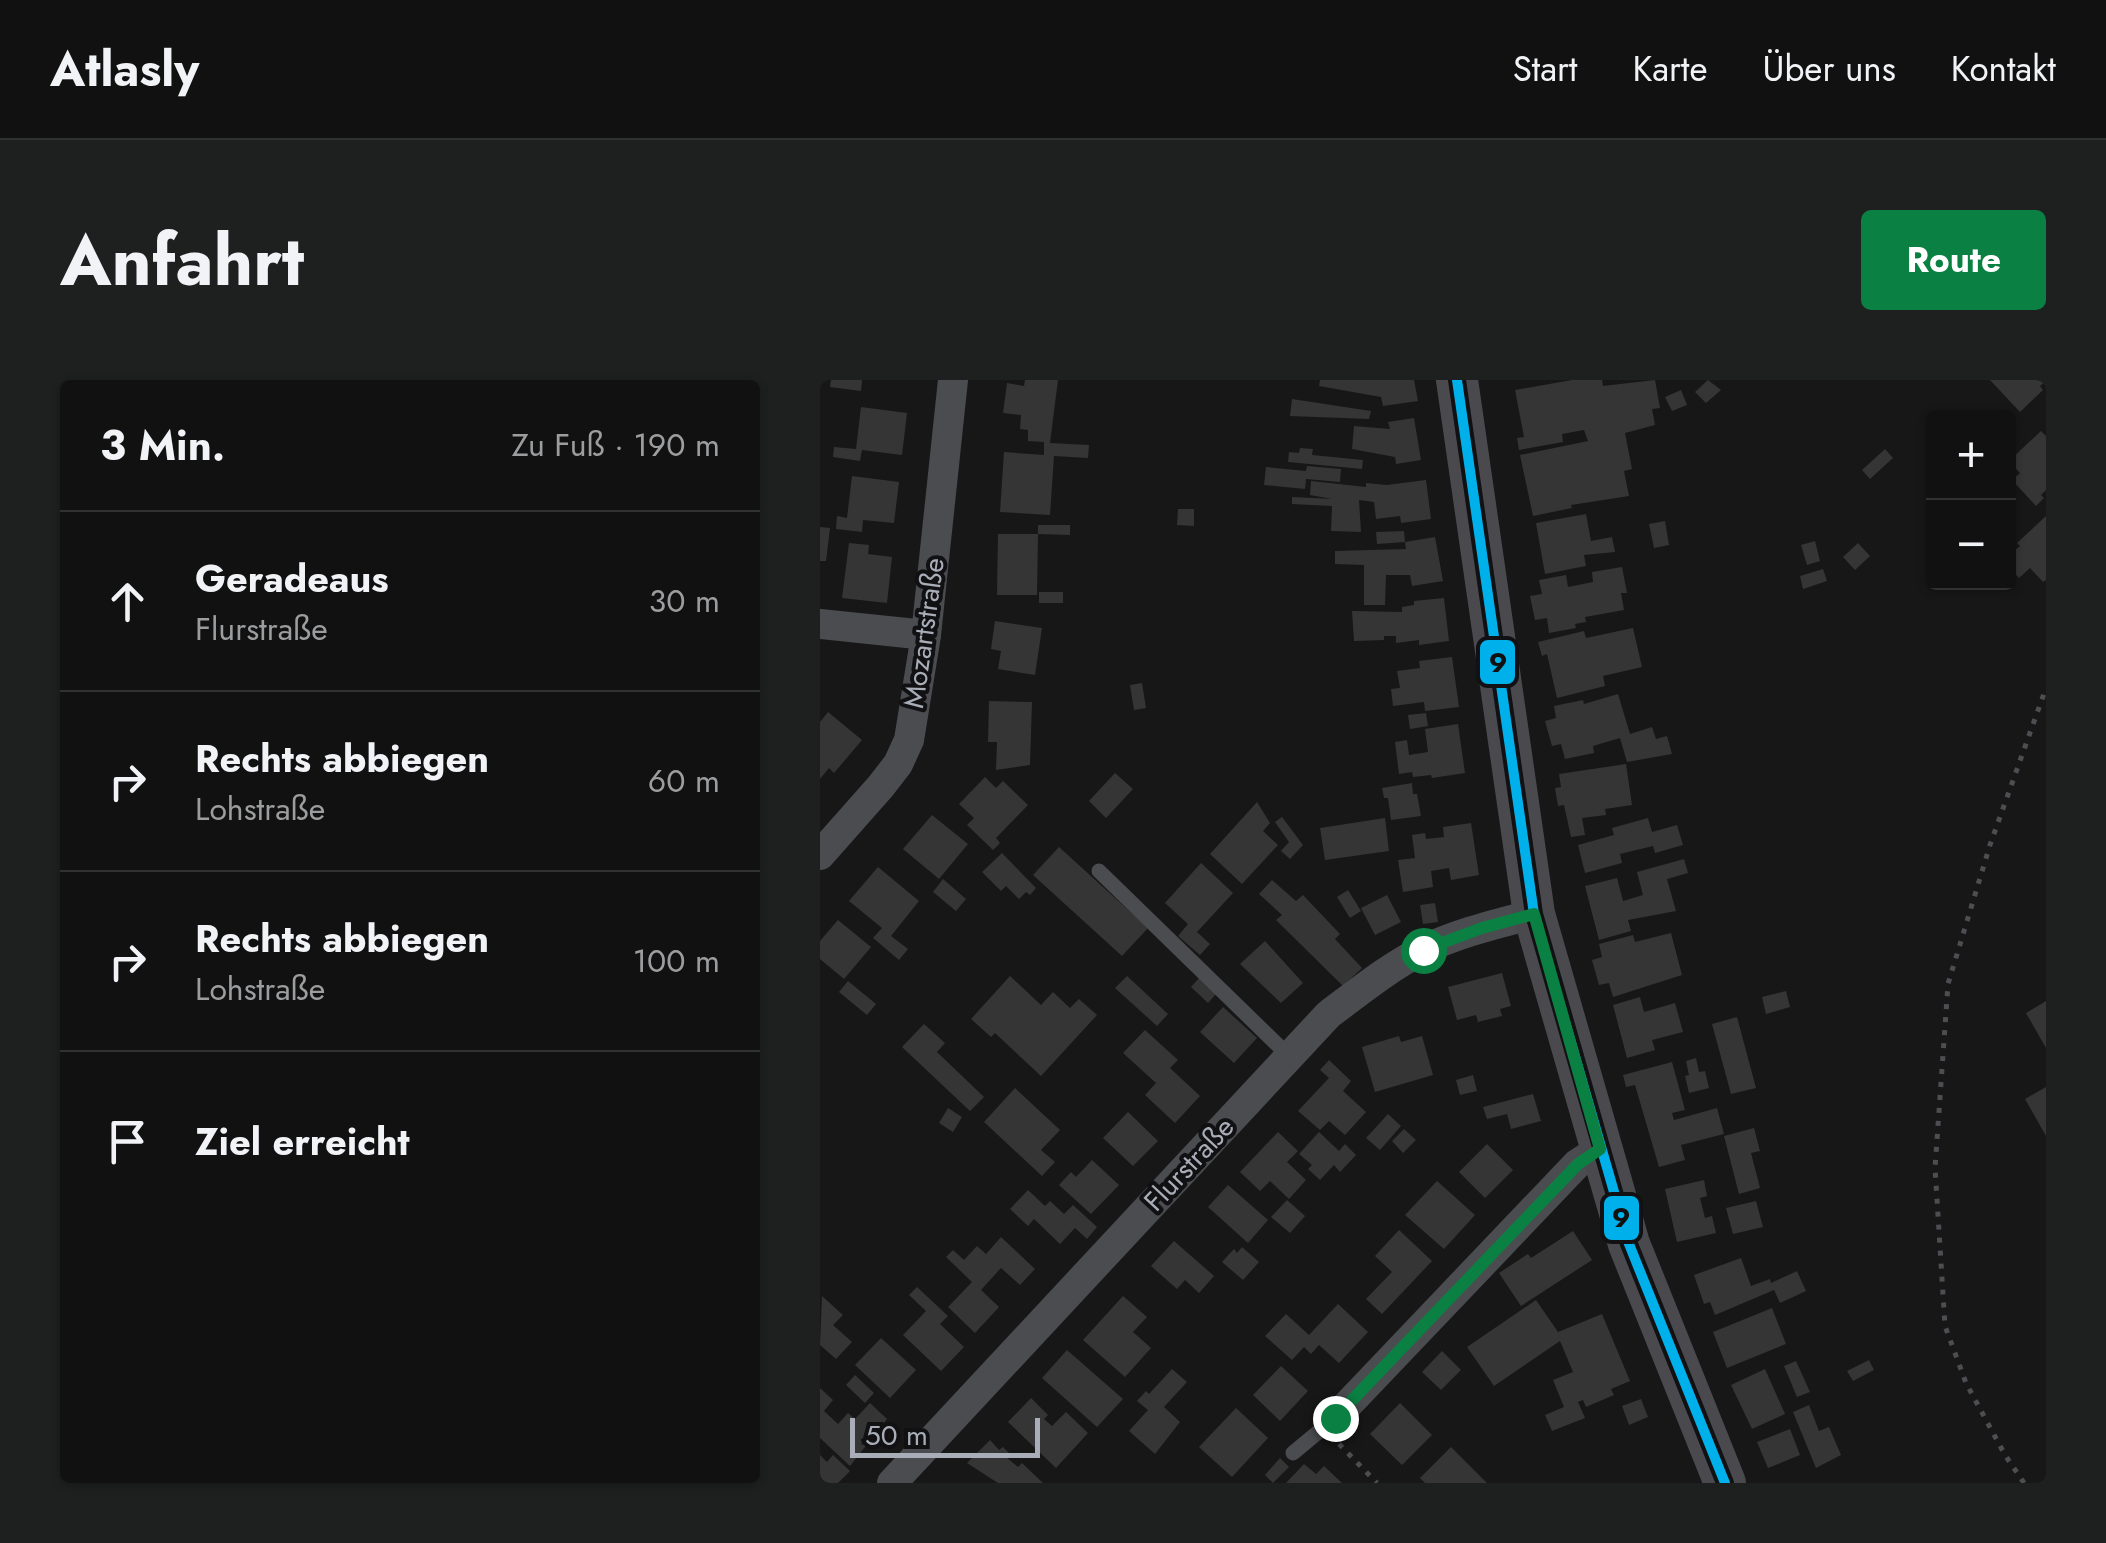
<!DOCTYPE html>
<html lang="de">
<head>
<meta charset="utf-8">
<style>
  :root { --surface:#111; --page:#1e1f1f; --text:#f1f3f6; --muted:#9c9d9f; --line:#303131; --accent:#0b8043 }
  body { margin:0; font-family:Jost,sans-serif; background:var(--page); color:var(--text) }
  .controls { position:absolute; right:30px; top:30px; display:grid; overflow:hidden; border-radius:10px; box-shadow:0 2px 8px #0004 }
  .controls button { width:90px; height:90px; display:grid; place-items:center; padding:0; border:0; border-bottom:2px solid var(--line); background:var(--surface); color:var(--text); font:50px sans-serif }
  .scale { position:absolute; left:30px; bottom:25px; width:190px; box-sizing:border-box; padding-left:10px; border:5px solid #a8adb8; border-top:0; font-size:28px; line-height:35px; white-space:nowrap; color:#a8adb8; -webkit-text-stroke:8px #111113; paint-order:stroke }
  .stop { position:absolute; width:30px; height:30px; margin:-22px; border:8px solid #0b8043; border-radius:50%; background:#fff }
  .stop.end { background:#0b8043; border-color:#fff; box-shadow:0 2px 10px #0008 }
  .list { margin:0; padding:0; list-style:none }
  h2 { display:flex; justify-content:space-between; align-items:center; height:130px; margin:0; padding:0 40px; font-size:42px }
  h2 small { font-size:32px; font-weight:400; color:var(--muted) }
  .list li { display:grid; grid-template-columns:65px 1fr auto; gap:30px; align-items:center; box-sizing:border-box; height:180px; padding:0 40px; border-top:2px solid var(--line) }
  .list b { display:block; font-size:38px; white-space:nowrap }
  .list p { margin:0; font-size:32px; white-space:nowrap; color:var(--muted) }
  .list em { font-size:32px; font-style:normal; color:var(--muted) }
  .icon { flex:none; width:55px; height:55px; fill:none; stroke:currentColor; stroke-width:2; stroke-linecap:round; stroke-linejoin:round }
  .map { position:relative; flex:none; width:1226px; height:1103px; overflow:hidden; border-radius:10px }
  header { display:flex; align-items:center; gap:60px; box-sizing:border-box; height:140px; padding:0 50px; background:var(--surface); border-bottom:2px solid var(--line) }
  header strong { font-size:48px }
  nav { display:flex; gap:55px; margin-inline-start:auto; font-size:35px }
  .intro { display:flex; align-items:center; justify-content:space-between; box-sizing:border-box; height:240px; padding:0 60px }
  h1 { margin:0; font-size:70px }
  .button { padding:25px 45px; border-radius:10px; background:var(--accent); color:#fff; font-size:35px; font-weight:700 }
  main { display:flex; gap:60px; padding:0 60px }
  aside { flex:1; background:var(--surface); border-radius:10px; box-shadow:0 2px 8px #0004 }
  .map>svg:first-child { display:block }
</style>
</head>
<body>
<header>
<strong>Atlasly</strong>
<nav><a>Start</a><a>Karte</a><a>Über uns</a><a>Kontakt</a></nav>
</header>
<div class="intro"><h1>Anfahrt</h1><a class="button">Route</a></div>
<main>
<aside>
<h2>3 Min.<small>Zu Fuß · 190 m</small></h2>
<ul class="list">
<li><svg class="icon" aria-label="ahead" viewBox="0 0 24 24"><path d="M12 20V5M6 11l6-6 6 6"/></svg><div><b>Geradeaus</b><p>Flurstraße</p></div><em>30 m</em></li>
<li><svg class="icon" aria-label="right" viewBox="0 0 24 24"><path d="M7 20v-9h11M14 6l5 5-5 5"/></svg><div><b>Rechts abbiegen</b><p>Lohstraße</p></div><em>60 m</em></li>
<li><svg class="icon" aria-label="right" viewBox="0 0 24 24"><path d="M7 20v-9h11M14 6l5 5-5 5"/></svg><div><b>Rechts abbiegen</b><p>Lohstraße</p></div><em>100 m</em></li>
<li><svg class="icon" aria-label="arrive" viewBox="0 0 24 24"><path d="M6 21V4h12l-3 4 3 4H6"/></svg><div><b>Ziel erreicht</b></div></li>
</ul>
</aside>
<div class="map">
<svg width="1226" height="1103" viewBox="0 0 1226 1103">
  <rect width="100%" height="100%" fill="#171717"/>
  <g fill="#353536">
    <polygon points="11,0 42,0 41,11 10,7"/>
    <polygon points="205,0 238,0 230,63 269,65 268,78 234,76 230,135 180,132 184,72 224,75 224,62 208,61 208,50 200,49 201,35 183,33 187,3 204,6"/>
    <polygon points="500,0 594,0 598,21 563,26 561,17 499,6"/>
    <polygon points="752,0 782,0 783,6 835,0 840,28 832,29 835,45 805,53 812,89 804,91 809,116 751,125 752,128 713,136 700,75 768,61 764,50 742,54 743,62 699,70 697,58 704,57 695,10"/>
    <polygon points="888,0 901,10 886,23 875,12"/>
    <polygon points="1170,0 1226,0 1226,1 1220,6 1223,10 1200,32"/>
    <polygon points="861,10 867,25 852,31 845,17"/>
    <polygon points="472,19 551,31 549,39 470,36"/>
    <polygon points="41,27 87,33 82,75 42,70 40,81 13,77 14,67 36,69"/>
    <polygon points="594,38 601,80 576,84 575,77 532,69 534,46 570,49 568,42"/>
    <polygon points="1221,51 1226,56 1226,110 1221,115 1224,118 1216,126 1192,100 1200,93 1189,81"/>
    <polygon points="480,68 493,69 492,75 543,80 542,89 468,82 469,72 479,73"/>
    <polygon points="1065,69 1073,78 1050,99 1042,90"/>
    <polygon points="487,86 521,89 520,102 486,99 485,109 444,105 446,87 486,91"/>
    <polygon points="32,96 79,102 74,143 43,140 42,152 16,149 17,136 27,138"/>
    <polygon points="606,100 611,139 581,143 580,136 556,139 554,122 539,120 541,152 511,151 512,126 472,124 472,117 512,119 490,115 491,101 546,107 546,103 567,105"/>
    <polygon points="358,129 374,129 374,146 357,145"/>
    <polygon points="766,134 771,161 792,157 795,172 764,175 766,186 725,194 716,143"/>
    <polygon points="1226,136 1226,200 1223,202 1210,188 1199,198 1188,186 1188,176 1200,166 1197,163"/>
    <polygon points="845,141 849,165 834,168 829,144"/>
    <polygon points="218,145 250,145 250,155 218,154"/>
    <polygon points="0,147 10,148 6,181 0,181"/>
    <polygon points="584,151 585,162 557,164 556,152"/>
    <polygon points="178,154 218,154 217,215 177,215"/>
    <polygon points="615,157 623,201 592,206 590,195 566,195 565,225 544,225 544,185 515,184 515,171 586,169 585,162"/>
    <polygon points="995,161 1000,181 987,185 981,165"/>
    <polygon points="29,163 49,165 48,174 72,177 67,223 22,218"/>
    <polygon points="1038,163 1050,176 1035,190 1023,177"/>
    <polygon points="802,187 807,213 801,213 804,230 765,237 766,242 755,244 756,248 729,253 727,238 715,240 710,216 722,214 719,200 746,195 748,207 773,202 772,192"/>
    <polygon points="1003,189 1007,201 983,209 980,196"/>
    <rect x="219" y="212" width="24" height="11"/>
    <polygon points="624,218 629,261 599,265 599,260 576,263 576,256 564,256 564,260 534,261 532,231 582,232 582,227 594,225 594,221"/>
    <polygon points="175,241 222,248 215,295 178,289 181,271 171,269"/>
    <polygon points="813,248 822,287 783,296 785,306 737,318 727,274 722,276 718,262 764,251 766,258"/>
    <polygon points="632,277 639,327 605,331 604,322 573,326 571,309 580,308 577,291 600,288 599,281"/>
    <polygon points="322,303 326,328 314,330 310,305"/>
    <polygon points="798,314 810,354 832,347 836,359 847,356 852,374 807,382 800,358 773,366 774,373 745,379 741,364 732,366 725,341 736,338 734,326 763,320 764,324"/>
    <polygon points="169,321 212,322 210,385 176,390 177,362 168,362"/>
    <polygon points="8,332 42,360 14,393 9,388 0,399 0,342"/>
    <polygon points="606,333 608,346 590,349 588,335"/>
    <polygon points="638,344 645,393 612,398 611,395 593,397 592,392 579,394 575,362 587,360 589,375 608,372 605,349"/>
    <polygon points="806,384 812,425 785,429 786,435 762,438 765,455 751,457 744,425 738,426 735,408 741,407 739,394"/>
    <polygon points="295,393 313,409 286,438 269,421"/>
    <polygon points="165,397 176,408 183,401 208,425 176,458 180,463 173,470 147,445 154,438 139,424"/>
    <polygon points="592,403 593,414 597,414 601,436 571,440 568,418 564,418 562,408"/>
    <polygon points="437,422 450,443 443,451 458,465 422,504 390,474"/>
    <polygon points="112,435 148,464 119,499 83,469"/>
    <polygon points="462,437 483,465 470,479 461,471 469,462 455,442"/>
    <polygon points="565,438 569,471 505,480 500,448"/>
    <polygon points="828,438 832,452 857,445 863,465 835,473 833,466 800,474 802,483 765,493 758,465 794,455 792,448"/>
    <polygon points="651,443 659,495 631,500 629,488 611,491 613,507 583,512 578,480 595,478 592,455 605,453 606,459 624,457 623,447"/>
    <polygon points="239,467 328,548 302,576 213,495"/>
    <polygon points="182,473 216,508 210,515 206,512 199,519 186,506 181,511 162,492"/>
    <polygon points="864,479 868,493 847,499 856,531 808,540 811,551 779,560 765,506 797,498 803,521 823,515 817,492"/>
    <polygon points="381,483 413,513 377,552 390,564 380,575 358,556 368,544 345,523"/>
    <polygon points="58,487 99,521 71,556 88,569 79,580 53,558 62,548 29,521"/>
    <polygon points="123,499 146,519 136,531 113,512"/>
    <polygon points="452,500 476,521 483,515 520,554 515,559 542,588 523,606 456,540 462,535 439,514"/>
    <polygon points="528,510 541,531 530,538 517,517"/>
    <polygon points="567,515 581,542 555,555 541,528"/>
    <polygon points="615,523 618,542 603,544 600,525"/>
    <polygon points="18,540 51,567 24,599 0,579 0,561"/>
    <polygon points="851,553 862,595 793,617 789,603 779,605 772,580 782,577 779,564 813,555 815,562"/>
    <polygon points="445,561 483,603 461,623 420,584"/>
    <polygon points="682,593 691,626 680,629 682,636 658,642 656,635 637,640 628,607"/>
    <polygon points="190,596 221,625 233,612 250,628 259,619 277,635 221,696 175,653 171,657 151,639"/>
    <polygon points="307,596 348,634 337,646 295,608"/>
    <polygon points="379,598 396,614 388,623 371,607"/>
    <polygon points="28,601 56,624 47,635 19,612"/>
    <polygon points="966,611 970,627 946,634 942,617"/>
    <polygon points="820,617 824,632 855,623 863,652 832,660 835,670 807,678 793,625"/>
    <polygon points="1226,621 1226,668 1206,633"/>
    <polygon points="403,627 437,658 414,683 380,652"/>
    <polygon points="917,637 936,708 911,714 892,644"/>
    <polygon points="104,644 125,663 117,672 164,717 150,731 82,667"/>
    <polygon points="325,650 358,680 350,688 380,716 355,743 325,715 336,703 303,673"/>
    <polygon points="579,656 581,662 602,656 613,695 555,712 542,667"/>
    <polygon points="876,678 879,692 885,691 889,708 869,713 865,696 869,695 866,681"/>
    <polygon points="509,680 531,701 523,711 546,732 525,755 509,741 500,750 478,731 509,698 500,690"/>
    <polygon points="852,682 865,730 852,733 854,740 897,728 904,754 861,765 865,780 839,787 815,705 806,707 803,695"/>
    <polygon points="653,695 657,711 640,715 636,700"/>
    <polygon points="1226,707 1226,756 1205,719"/>
    <polygon points="195,708 240,750 221,770 235,782 222,796 164,742"/>
    <polygon points="713,714 721,741 691,749 687,734 667,739 663,727"/>
    <polygon points="128,728 142,737 133,752 119,743"/>
    <polygon points="308,732 338,761 313,786 283,758"/>
    <polygon points="568,734 581,746 560,770 546,758"/>
    <polygon points="934,748 940,771 931,773 940,808 919,814 904,756"/>
    <polygon points="584,749 596,760 583,773 572,761"/>
    <polygon points="458,752 478,771 467,782 486,800 469,819 450,801 440,811 420,792"/>
    <polygon points="499,752 519,771 525,764 536,775 520,792 514,785 500,800 488,789 492,785 479,774"/>
    <polygon points="667,764 693,790 665,818 639,792"/>
    <polygon points="272,780 299,805 271,834 239,805 251,792 256,797"/>
    <polygon points="884,800 887,816 880,818 885,838 892,836 896,853 857,862 845,809"/>
    <polygon points="617,801 655,835 624,869 585,835"/>
    <polygon points="408,805 448,840 428,863 388,827"/>
    <polygon points="208,810 225,826 230,821 244,834 253,825 277,847 267,859 255,848 240,864 214,839 208,846 190,829"/>
    <polygon points="467,820 485,836 470,853 451,837"/>
    <polygon points="936,821 943,847 913,854 906,828"/>
    <polygon points="579,850 612,881 562,934 546,919 572,892 555,876"/>
    <polygon points="753,851 772,880 701,926 679,893 708,874 711,878"/>
    <polygon points="181,857 215,889 200,905 181,888 161,910 179,927 155,953 128,927 152,902 126,877 133,870 144,880 157,866 166,874"/>
    <polygon points="354,861 394,896 379,913 365,900 357,909 331,886"/>
    <polygon points="422,867 439,882 423,900 402,882 414,869 417,873"/>
    <polygon points="921,878 931,906 950,899 951,903 977,891 986,911 960,923 954,910 895,935 890,922 884,924 874,895"/>
    <polygon points="97,907 128,936 120,944 144,967 121,991 83,955 106,931 89,915"/>
    <polygon points="2,916 23,935 13,945 32,962 16,979 0,965"/>
    <polygon points="303,916 327,937 313,952 331,968 305,997 263,960"/>
    <polygon points="716,920 738,952 782,934 810,1001 791,1009 794,1015 766,1027 763,1020 758,1022 765,1038 732,1051 725,1035 744,1027 733,1000 753,992 740,961 674,1006 647,967"/>
    <polygon points="518,924 548,952 519,983 499,965 491,974 484,967 472,980 445,956 466,934 489,955"/>
    <polygon points="952,928 966,964 907,988 893,952"/>
    <polygon points="61,958 96,990 70,1018 35,985"/>
    <polygon points="247,970 303,1019 277,1047 222,998"/>
    <polygon points="622,971 641,990 621,1010 602,992"/>
    <polygon points="1049,980 1054,990 1033,1001 1027,991"/>
    <polygon points="976,981 990,1012 977,1017 964,986"/>
    <polygon points="461,986 488,1011 460,1041 433,1015"/>
    <polygon points="352,989 367,1002 344,1027 360,1042 335,1074 309,1051 328,1030 317,1021 326,1011 329,1014"/>
    <polygon points="945,989 965,1034 932,1049 911,1005"/>
    <polygon points="35,995 54,1013 45,1023 26,1005"/>
    <polygon points="0,1008 13,1020 4,1031 18,1044 28,1033 35,1039 50,1023 67,1039 30,1086 0,1058"/>
    <polygon points="211,1018 228,1035 224,1039 232,1046 246,1032 268,1053 236,1088 188,1042"/>
    <polygon points="821,1019 828,1037 809,1045 802,1026"/>
    <polygon points="580,1023 612,1055 582,1085 550,1054"/>
    <polygon points="989,1025 999,1051 1009,1047 1021,1075 996,1088 973,1032"/>
    <polygon points="416,1028 448,1058 412,1097 379,1067"/>
    <polygon points="970,1049 980,1075 948,1088 937,1062"/>
    <polygon points="170,1060 179,1070 183,1067 189,1073 186,1077 198,1087 202,1083 223,1103 178,1103 147,1083"/>
    <polygon points="631,1067 667,1103 605,1103 600,1098"/>
    <polygon points="0,1075 7,1082 13,1075 30,1091 18,1103 0,1103"/>
    <polygon points="460,1078 469,1087 453,1103 445,1095"/>
    <polygon points="484,1084 496,1094 504,1086 522,1103 466,1103"/>
  </g>
  <g fill="none" stroke-linecap="round" stroke-linejoin="round">
    <g stroke="#4d4e52" stroke-width="5" stroke-dasharray="5 8" stroke-linecap="butt">
      <polyline points="519,1064 557,1103"/>
      <polyline points="1204,1103 1185,1075 1146,1003 1125,946 1115,788 1128,604 1170,465 1226,308"/>
    </g>
    <g stroke="#4b4c50" stroke-width="15">
      <polyline points="279,491 469,676"/>
      <polyline points="473,1073 515,1038"/>
    </g>
    <g stroke="#4b4c50" stroke-width="30">
      <polyline points="0,244 106,255"/>
      <polyline points="0,475 61,406 78,384 89,360 106,255 133,0"/>
      <polyline points="515,1038 757,784 780,769"/>
      <path d="M72,1103L509,634C539,612 568,588 601,571C637,553 676,544 714,534"/>
    </g>
    <polyline stroke="#4a4a4e" stroke-width="42" points="637,0 714,534 809,864 905,1103"/>
    <defs>
      <polyline id="bus-1" points="637,0 714,534 809,864 905,1103"/>
    </defs>
    <use href="#bus-1" stroke="#111113" stroke-width="18"/>
    <use href="#bus-1" stroke="#00b0ea" stroke-width="10"/>
  </g>
  <g fill="none" stroke-linecap="round" stroke-linejoin="round">
    <polyline stroke="#0b8043" stroke-width="12" points="515,1038 758,784 780,769 714,534 662,548 603,570"/>
  </g>
  <g text-anchor="middle" dominant-baseline="central" stroke-width="8" stroke-linejoin="round" paint-order="stroke">
    <g font-size="28" fill="#a8adb8" stroke="#111113">
      <text transform="translate(104 253) rotate(-82)">Mozartstraße</text>
      <text transform="translate(369 784) rotate(-47)">Flurstraße</text>
    </g>
  </g>
  <g stroke="#111113" stroke-width="4">
    <rect x="658" y="258" width="39" height="48" rx="10" fill="#00b0ea"/>
    <rect x="782" y="814" width="39" height="48" rx="10" fill="#00b0ea"/>
  </g>
  <g font-size="28" text-anchor="middle" font-weight="bold" fill="#111">
    <text x="678" y="292">9</text>
    <text x="801" y="847">9</text>
  </g>
</svg>
<div class="controls">
<button>+</button>
<button>−</button>
</div>
<div class="scale">50 m</div>
<div class="stop" style="left:603px;top:570px"></div>
<div class="stop end" style="left:515px;top:1038px"></div>
</div>
</main>
</body>
</html>
